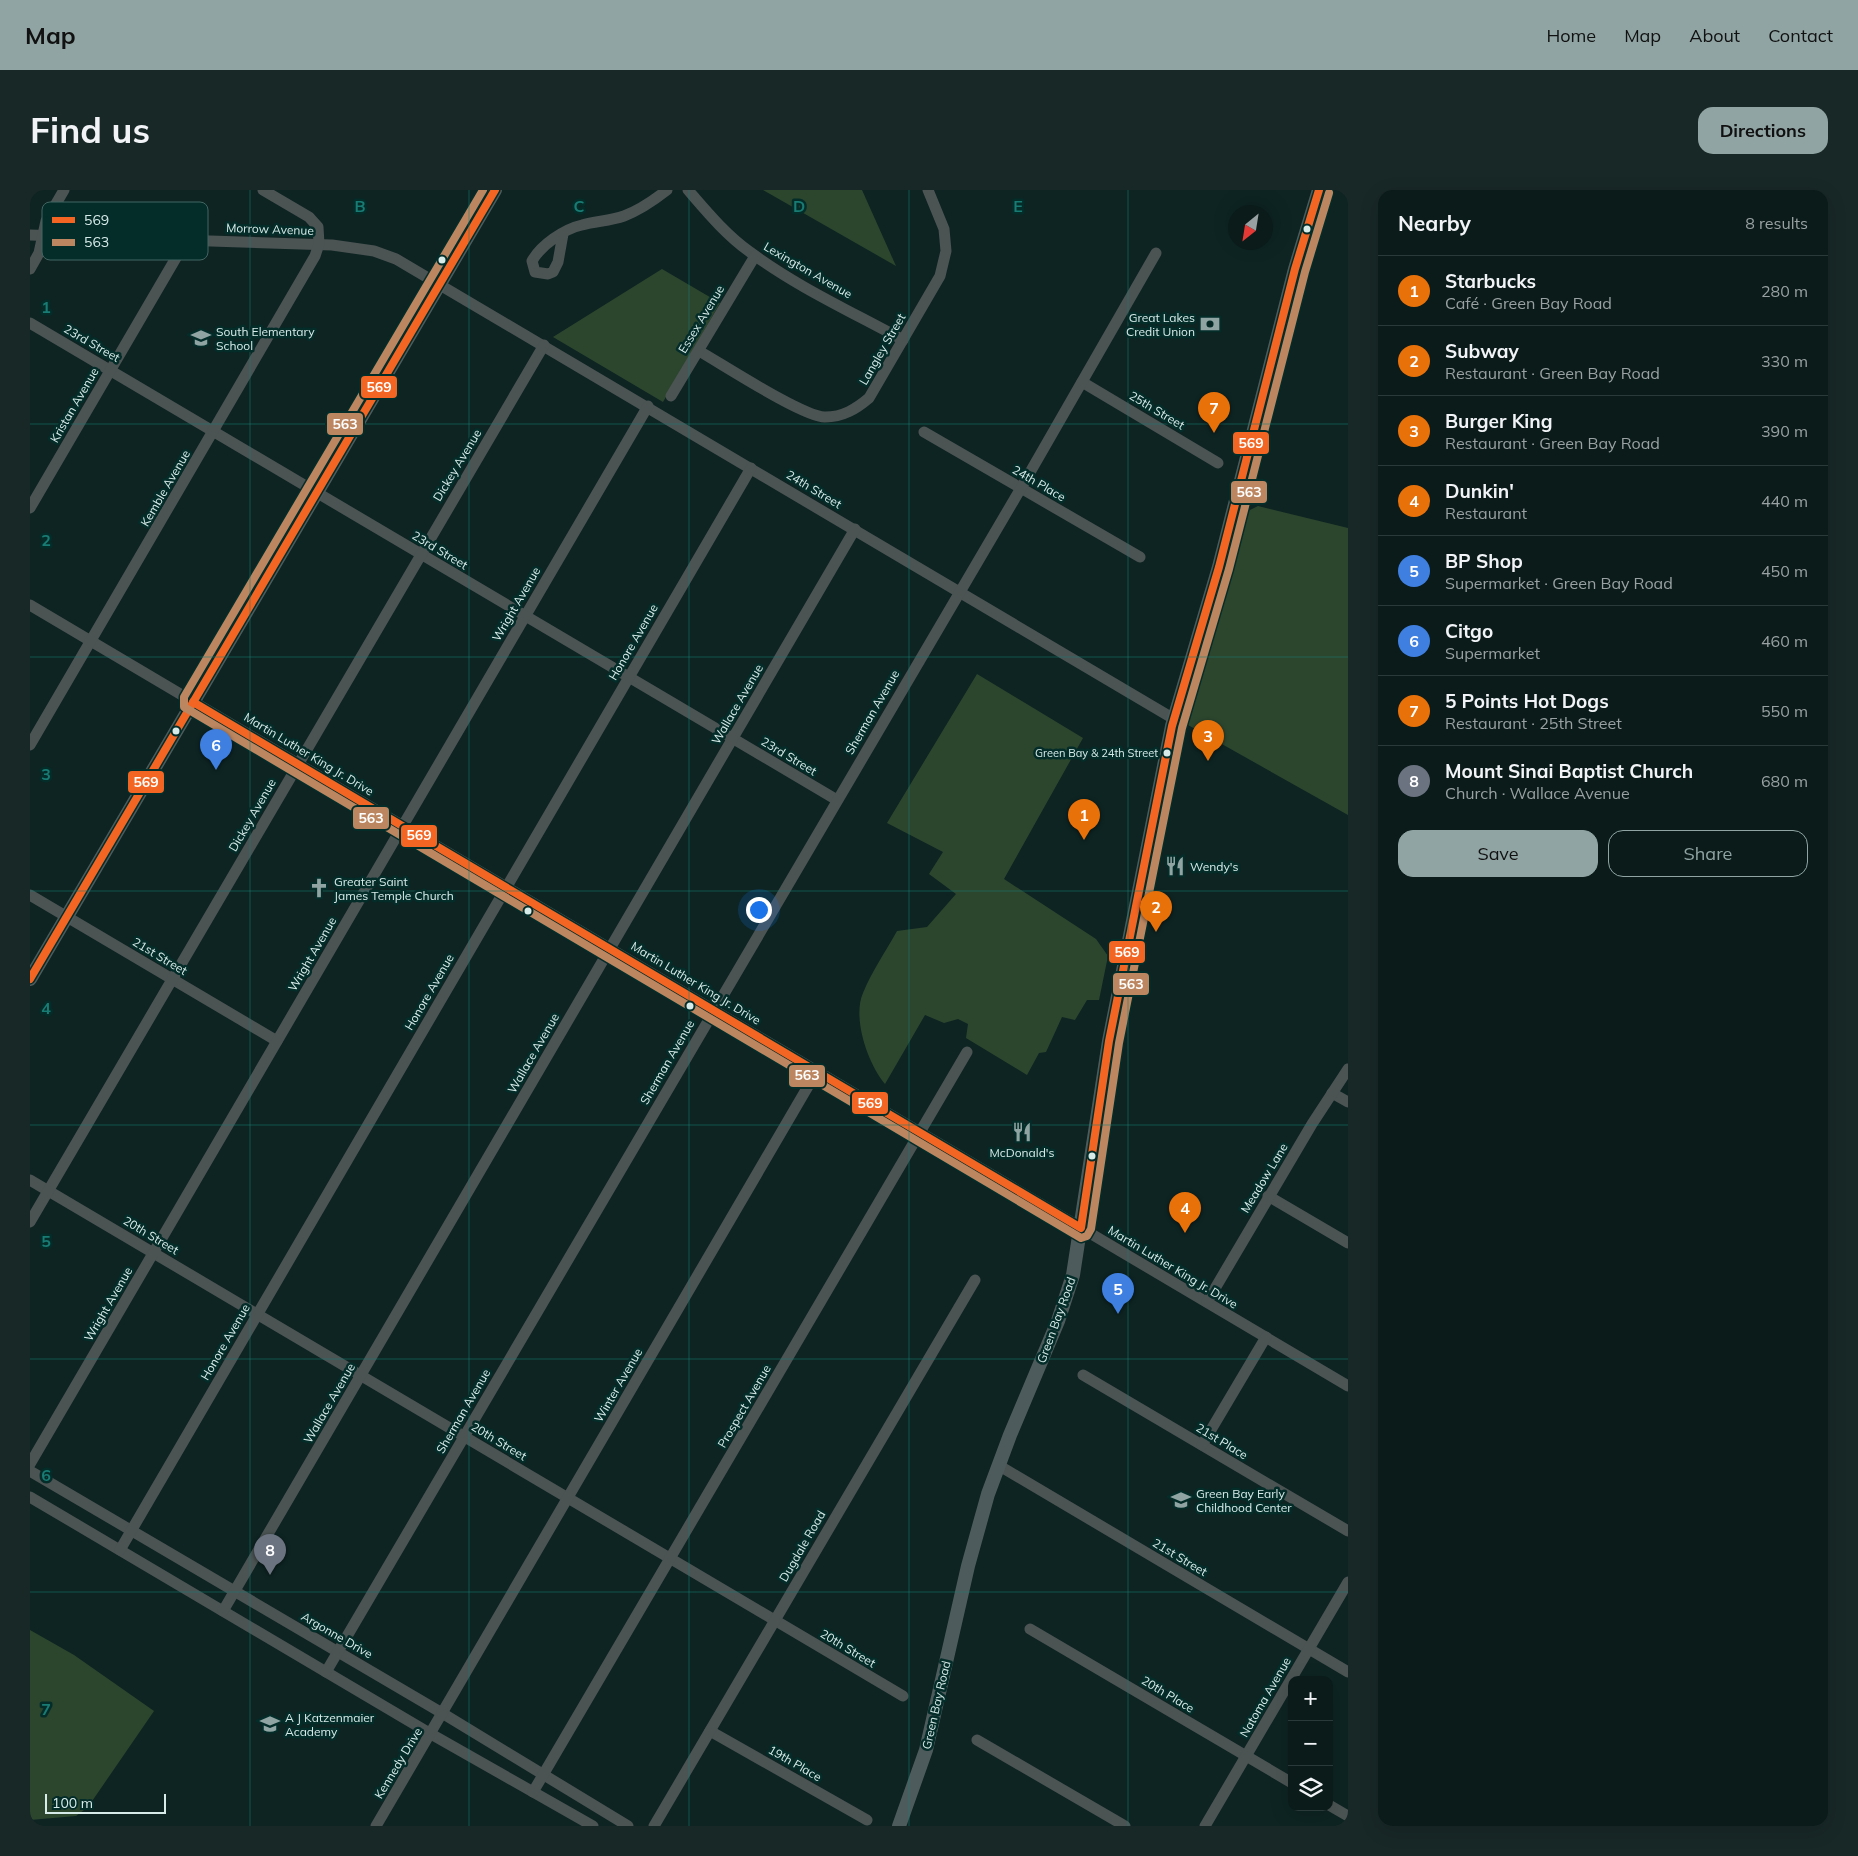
<!DOCTYPE html>
<html lang="en">
<head>
<meta charset="utf-8">
<style>
  :root { --surface:#0a1b1a; --page:#182827; --text:#f1f3f6; --muted:#99a1a2; --line:#2a3939; --accent:#90a5a3 }
  body { margin:0; font-family:Mulish,sans-serif; background:var(--page); color:var(--text) }
  .controls { position:absolute; right:15px; bottom:15px; display:grid; overflow:hidden; border-radius:10px; box-shadow:0 5px 20px #0002 }
  .controls button { width:45px; height:45px; display:grid; place-items:center; padding:0; border:0; border-bottom:1px solid var(--line); background:var(--surface); color:var(--text); font:25px sans-serif }
  .compass { position:absolute; left:1198px; top:15px; width:45px; height:45px; border-radius:50%; background:var(--surface); box-shadow:0 5px 20px #0002; rotate:210deg }
  .scale { position:absolute; left:15px; bottom:12px; width:121px; box-sizing:border-box; padding-left:5px; border:2px solid #d7ebe9; border-top:0; font-size:14px; line-height:18px; white-space:nowrap; color:#d7ebe9; -webkit-text-stroke:4px #042d2a; paint-order:stroke }
  .you { position:absolute; left:728px; top:719px; width:18px; height:18px; margin:-12px; border:4px solid #fff; border-radius:50%; background:#1a73e8; box-shadow:0 0 0 8px #1a73e833 }
  .badge { display:grid; place-items:center; width:32px; height:32px; border-radius:50%; background:var(--accent); color:#fff; font-size:16px; font-weight:700 }
  .pin { position:absolute; translate:-50% -41px; filter:drop-shadow(0 1px 2px #0008) }
  .pin::after { content:''; position:absolute; top:26px; width:18px; height:15px; background:inherit; clip-path:polygon(0 0,100% 0,50% 100%) }
  .list { margin:0; padding:0; list-style:none }
  h2 { display:flex; justify-content:space-between; align-items:center; height:65px; margin:0; padding:0 20px; font-size:21px }
  h2 small { font-size:16px; font-weight:400; color:var(--muted) }
  .list li { display:grid; grid-template-columns:32px 1fr auto; gap:15px; align-items:center; box-sizing:border-box; height:70px; padding:0 20px; border-top:1px solid var(--line) }
  .list b { display:block; font-size:19px; white-space:nowrap }
  .list p { margin:0; font-size:16px; white-space:nowrap; color:var(--muted) }
  .list em { font-size:16px; font-style:normal; color:var(--muted) }
  .actions { display:flex; gap:10px; padding:15px 20px }
  .actions a { flex:1; padding:11px 0; border:1px solid var(--accent); border-radius:15px; text-align:center; font-size:18px; color:var(--accent) }
  .actions .main { background:var(--accent); color:#111 }
  .icon { flex:none; width:28px; height:28px; fill:none; stroke:currentColor; stroke-width:2; stroke-linecap:round; stroke-linejoin:round }
  .map { position:relative; flex:none; width:1318px; height:1636px; overflow:hidden; border-radius:15px }
  header { display:flex; align-items:center; gap:30px; box-sizing:border-box; height:70px; padding:0 25px; background:var(--accent); color:#111 }
  header strong { font-size:24px }
  nav { display:flex; gap:28px; margin-inline-start:auto; font-size:18px }
  .intro { display:flex; align-items:center; justify-content:space-between; box-sizing:border-box; height:120px; padding:0 30px }
  h1 { margin:0; font-size:35px }
  .button { padding:12px 22px; border-radius:15px; background:var(--accent); color:#111; font-size:18px; font-weight:700 }
  main { display:flex; gap:30px; padding:0 30px }
  aside { flex:1; background:var(--surface); border-radius:15px; box-shadow:0 5px 20px #0002 }
  .map>svg:first-child { display:block }
</style>
</head>
<body>
<header>
<strong>Map</strong>
<nav><a>Home</a><a>Map</a><a>About</a><a>Contact</a></nav>
</header>
<div class="intro"><h1>Find us</h1><a class="button">Directions</a></div>
<main>
<div class="map">
<svg width="1318" height="1636" viewBox="0 0 1318 1636">
  <rect width="100%" height="100%" fill="#0d2422"/>
  <g fill="#2c462e">
    <polygon points="733,0 832,0 866,76"/>
    <polygon points="632,79 690,113 633,212 523,147"/>
    <polygon points="1228,316 1318,338 1318,625 1158,535 1218,321"/>
    <path d="M947,484L1053,548L974,689L1066,749L1078,766L1069,810H1057L1045,830L1032,827L1016,862L1009,863L997,885L936,848L938,834L928,829L914,833L895,825L855,894C838,874 822,828 833,803C842,781 856,761 867,741L897,737L926,704L899,684L913,662L857,633Z"/>
    <polygon points="0,1440 44,1465 124,1521 58,1617 46,1626 0,1630"/>
  </g>
  <g fill="none" stroke-linecap="round" stroke-linejoin="round">
    <g stroke="#4b5353" stroke-width="11">
      <path d="M658,0C677,22 696,45 720,62C767,97 822,122 873,150"/>
      <path d="M533,44L528,72L523,82L518,84L505,82L502,71C511,55 534,39 552,35C566,31 580,31 594,26C610,20 623,11 637,0"/>
      <polyline points="0,45 302,55 344,61 366,69 1144,529"/>
      <polyline points="0,79 9,63 16,31 34,0"/>
      <polyline points="0,133 807,610"/>
      <path d="M669,161C692,174 773,227 795,227C813,227 826,219 839,208L910,86L916,61L914,39L898,0"/>
      <polyline points="1052,192 1188,273"/>
      <polyline points="641,206 725,66"/>
      <polyline points="894,242 1110,367"/>
      <polyline points="0,318 157,49"/>
      <polyline points="0,415 1318,1196"/>
      <polyline points="0,555 285,66 289,54 288,37 279,27 233,0"/>
      <polyline points="0,705 247,851"/>
      <polyline points="1302,903 1318,912"/>
      <polyline points="0,990 873,1506"/>
      <polyline points="1238,1006 1318,1053"/>
      <polyline points="0,1032 514,155"/>
      <polyline points="1177,1112 1282,934 1318,879"/>
      <polyline points="1053,1185 1318,1341"/>
      <polyline points="1172,1255 1236,1147"/>
      <polyline points="0,1274 618,216"/>
      <polyline points="968,1275 1318,1482"/>
      <polyline points="0,1281 412,1523 598,1636"/>
      <polyline points="0,1307 401,1544 563,1636"/>
      <polyline points="90,1360 721,278"/>
      <polyline points="193,1421 825,339"/>
      <polyline points="1000,1439 1262,1593"/>
      <polyline points="296,1482 991,298 1126,63"/>
      <polyline points="680,1541 837,1630"/>
      <polyline points="947,1550 1095,1636"/>
      <polyline points="503,1602 937,862"/>
      <polyline points="1299,1615 1318,1626"/>
      <polyline points="346,1636 787,881"/>
      <polyline points="624,1636 945,1090"/>
      <polyline points="1175,1636 1318,1392"/>
    </g>
    <g stroke="#4e5b5c" stroke-width="14">
      <polyline points="0,789 465,0"/>
      <polyline points="869,1636 896,1560 938,1376 958,1304 980,1245 1028,1131 1043,1085 1079,851 1142,536 1189,377 1265,79 1289,0"/>
    </g>
    <defs>
      <g id="bus-1">
        <polyline points="163,512 1051,1038 1079,851 1142,536 1189,377 1265,79 1289,0"/>
        <polyline points="0,789 465,0"/>
      </g>
      <polyline id="bus-2" points="453,0 154,507 154,517 1051,1048 1057,1046 1061,1039 1089,853 1152,538 1199,379 1275,82 1299,3"/>
    </defs>
    <use href="#bus-1" stroke="#042d2a" stroke-width="11"/>
    <use href="#bus-2" stroke="#042d2a" stroke-width="11"/>
    <use href="#bus-1" stroke="#f26522" stroke-width="8"/>
    <use href="#bus-2" stroke="#bb8660" stroke-width="8"/>
  </g>
  <path fill="none" stroke="#197c74" stroke-width="1" stroke-opacity="0.55" d="M220,0V1636M439,0V1636M659,0V1636M879,0V1636M1098,0V1636M0,234H1318M0,467H1318M0,701H1318M0,935H1318M0,1169H1318M0,1402H1318"/>
  <defs>
    <symbol id="bank-bare" viewBox="-9 -9 18 18"><path d="M-6-4H6V4H-6ZM0-2.3a2.3 2.3 0 1 0 0 4.6a2.3 2.3 0 1 0 0-4.6Z" fill="#90a5a3" stroke="#042d2a" stroke-width="2.5" paint-order="stroke"/></symbol>
    <symbol id="school-bare" viewBox="-9 -9 18 18"><path d="M0-5L7-2L0 1L-7-2ZM-4 1L0 2.5L4 1V4Q0 6-4 4Z" fill="#90a5a3" stroke="#042d2a" stroke-width="2.5" paint-order="stroke"/></symbol>
    <symbol id="restaurant-bare" viewBox="-9 -9 18 18"><path d="M-5-6h1v4h1v-4h1v4h1v-4h1v5L-1.5 .5V6h-2V.5L-5-1ZM5-6V6H3V1.5H1.5Q1.5-4 5-6Z" fill="#90a5a3" stroke="#042d2a" stroke-width="2.5" paint-order="stroke"/></symbol>
    <symbol id="church-bare" viewBox="-9 -9 18 18"><path d="M-1.2-6h2.4v3.5h3.3v2.4h-3.3V6h-2.4V-.1h-3.3v-2.4h3.3Z" fill="#90a5a3" stroke="#042d2a" stroke-width="2.5" paint-order="stroke"/></symbol>
  </defs>
  <g fill-rule="evenodd">
    <use href="#bank-bare" x="1166" y="120" width="28" height="28"/>
    <use href="#school-bare" x="157" y="134" width="28" height="28"/>
    <use href="#restaurant-bare" x="1131" y="662" width="28" height="28"/>
    <use href="#church-bare" x="275" y="684" width="28" height="28"/>
    <use href="#restaurant-bare" x="978" y="928" width="28" height="28"/>
    <use href="#school-bare" x="1137" y="1296" width="28" height="28"/>
    <use href="#school-bare" x="226" y="1520" width="28" height="28"/>
  </g>
  <g fill="#d7ebe9" stroke="#042d2a" stroke-width="2">
    <circle cx="1277" cy="39" r="4.5"/>
    <circle cx="412" cy="70" r="4.5"/>
    <circle cx="146" cy="541" r="4.5"/>
    <circle cx="1137" cy="563" r="4.5"/>
    <circle cx="498" cy="721" r="4.5"/>
    <circle cx="660" cy="816" r="4.5"/>
    <circle cx="1062" cy="966" r="4.5"/>
  </g>
  <g text-anchor="middle" dominant-baseline="central" stroke-width="5" stroke-linejoin="round" paint-order="stroke">
    <g font-size="11" fill="#d7ebe9" stroke="#042d2a" text-anchor="end">
      <text x="1128" y="563">Green Bay &amp; 24th Street</text>
    </g>
    <g font-size="12" fill="#d7ebe9" stroke="#042d2a">
      <text transform="translate(240 39) rotate(2)">Morrow Avenue</text>
      <text transform="translate(778 80) rotate(30)">Lexington Avenue</text>
      <text transform="translate(671 129) rotate(-59)">Essex Avenue</text>
      <text transform="translate(62 153) rotate(30)">23rd Street</text>
      <text transform="translate(852 159) rotate(-60)">Langley Street</text>
      <text transform="translate(44 215) rotate(-60)">Kristan Avenue</text>
      <text transform="translate(1127 220) rotate(31)">25th Street</text>
      <text transform="translate(427 275) rotate(-59)">Dickey Avenue</text>
      <text transform="translate(1009 293) rotate(30)">24th Place</text>
      <text transform="translate(135 298) rotate(-60)">Kemble Avenue</text>
      <text transform="translate(784 299) rotate(31)">24th Street</text>
      <text transform="translate(410 360) rotate(31)">23rd Street</text>
      <text transform="translate(486 414) rotate(-60)">Wright Avenue</text>
      <text transform="translate(603 452) rotate(-60)">Honore Avenue</text>
      <text transform="translate(707 514) rotate(-60)">Wallace Avenue</text>
      <text transform="translate(842 522) rotate(-60)">Sherman Avenue</text>
      <text transform="translate(279 564) rotate(31)">Martin Luther King Jr. Drive</text>
      <text transform="translate(759 566) rotate(31)">23rd Street</text>
      <text transform="translate(222 625) rotate(-60)">Dickey Avenue</text>
      <text transform="translate(282 764) rotate(-60)">Wright Avenue</text>
      <text transform="translate(130 766) rotate(31)">21st Street</text>
      <text transform="translate(666 793) rotate(31)">Martin Luther King Jr. Drive</text>
      <text transform="translate(399 802) rotate(-60)">Honore Avenue</text>
      <text transform="translate(503 863) rotate(-60)">Wallace Avenue</text>
      <text transform="translate(637 872) rotate(-60)">Sherman Avenue</text>
      <text transform="translate(1234 988) rotate(-59)">Meadow Lane</text>
      <text transform="translate(121 1045) rotate(31)">20th Street</text>
      <text transform="translate(1143 1077) rotate(31)">Martin Luther King Jr. Drive</text>
      <text transform="translate(78 1114) rotate(-60)">Wright Avenue</text>
      <text transform="translate(1026 1130) rotate(-70)">Green Bay Road</text>
      <text transform="translate(195 1152) rotate(-60)">Honore Avenue</text>
      <text transform="translate(588 1195) rotate(-60)">Winter Avenue</text>
      <text transform="translate(299 1213) rotate(-60)">Wallace Avenue</text>
      <text transform="translate(714 1216) rotate(-60)">Prospect Avenue</text>
      <text transform="translate(433 1221) rotate(-60)">Sherman Avenue</text>
      <text transform="translate(469 1251) rotate(31)">20th Street</text>
      <text transform="translate(1192 1251) rotate(31)">21st Place</text>
      <text transform="translate(772 1356) rotate(-60)">Dugdale Road</text>
      <text transform="translate(1150 1367) rotate(31)">21st Street</text>
      <text transform="translate(307 1445) rotate(30)">Argonne Drive</text>
      <text transform="translate(818 1458) rotate(31)">20th Street</text>
      <text transform="translate(1138 1504) rotate(31)">20th Place</text>
      <text transform="translate(1235 1507) rotate(-60)">Natoma Avenue</text>
      <text transform="translate(906 1515) rotate(-77)">Green Bay Road</text>
      <text transform="translate(368 1573) rotate(-59)">Kennedy Drive</text>
      <text transform="translate(765 1573) rotate(30)">19th Place</text>
    </g>
    <g font-size="12" fill="#d7ebe9" stroke="#042d2a" text-anchor="start">
      <text x="1165" y="127" text-anchor="end">Great Lakes<tspan x="1165" dy="14">Credit Union</tspan></text>
      <text x="186" y="141">South Elementary<tspan x="186" dy="14">School</tspan></text>
      <text x="1160" y="676">Wendy's</text>
      <text x="304" y="691">Greater Saint<tspan x="304" dy="14">James Temple Church</tspan></text>
      <text x="992" y="962" text-anchor="middle">McDonald's</text>
      <text x="1166" y="1303">Green Bay Early<tspan x="1166" dy="14">Childhood Center</tspan></text>
      <text x="255" y="1527">A J Katzenmaier<tspan x="255" dy="14">Academy</tspan></text>
    </g>
  </g>
  <rect x="12" y="12" width="166" height="58" rx="8" fill="#042d2a" stroke="#436663" stroke-width="1"/>
  <rect x="22" y="27" width="23" height="6" fill="#f26522"/>
  <rect x="22" y="49" width="23" height="7" fill="#bb8660"/>
  <g font-size="14" fill="#d7ebe9">
    <text x="54" y="35">569</text>
    <text x="54" y="57">563</text>
  </g>
  <g font-size="16" text-anchor="middle" font-weight="bold" fill="#197c74" stroke="#042d2a" stroke-width="5" stroke-linejoin="round" paint-order="stroke">
    <text x="330" y="22">B</text>
    <text x="549" y="22">C</text>
    <text x="769" y="22">D</text>
    <text x="988" y="22">E</text>
    <text x="16" y="123">1</text>
    <text x="16" y="356">2</text>
    <text x="16" y="590">3</text>
    <text x="16" y="824">4</text>
    <text x="16" y="1057">5</text>
    <text x="16" y="1291">6</text>
    <text x="16" y="1525">7</text>
  </g>
  <g stroke="#042d2a" stroke-width="2">
    <rect x="330" y="185" width="38" height="24" rx="5" fill="#f26522"/>
    <rect x="296" y="222" width="38" height="24" rx="5" fill="#bb8660"/>
    <rect x="1202" y="241" width="38" height="24" rx="5" fill="#f26522"/>
    <rect x="1200" y="290" width="38" height="24" rx="5" fill="#bb8660"/>
    <rect x="97" y="580" width="38" height="24" rx="5" fill="#f26522"/>
    <rect x="322" y="616" width="38" height="24" rx="5" fill="#bb8660"/>
    <rect x="370" y="634" width="38" height="24" rx="5" fill="#f26522"/>
    <rect x="1078" y="750" width="38" height="24" rx="5" fill="#f26522"/>
    <rect x="1082" y="782" width="38" height="24" rx="5" fill="#bb8660"/>
    <rect x="758" y="874" width="38" height="24" rx="5" fill="#bb8660"/>
    <rect x="821" y="901" width="38" height="24" rx="5" fill="#f26522"/>
  </g>
  <g font-size="14" text-anchor="middle" font-weight="bold" fill="#fff">
    <text x="349" y="202">569</text>
    <text x="315" y="239">563</text>
    <text x="1221" y="258">569</text>
    <text x="1219" y="307">563</text>
    <text x="116" y="597">569</text>
    <text x="341" y="633">563</text>
    <text x="389" y="650">569</text>
    <text x="1097" y="767">569</text>
    <text x="1101" y="799">563</text>
    <text x="777" y="890">563</text>
    <text x="840" y="918">569</text>
  </g>
</svg>
<div class="controls">
<button>+</button>
<button>−</button>
<button><svg class="icon" aria-label="layers" viewBox="0 0 24 24"><path d="M12 4l9 5-9 5-9-5zM3 14l9 5 9-5"/></svg></button>
</div>
<svg class="compass" viewBox="-18 -18 36 36"><path d="M0-13l5 13h-10z" fill="#e53935"/><path d="M0 13l5-13h-10z" fill="#99a1a2"/></svg>
<div class="scale">100 m</div>
<div class="you"></div>
<div class="pin badge" style="left:1054px;top:650px;background:#e8710a">1</div>
<div class="pin badge" style="left:1126px;top:742px;background:#e8710a">2</div>
<div class="pin badge" style="left:1178px;top:571px;background:#e8710a">3</div>
<div class="pin badge" style="left:1155px;top:1043px;background:#e8710a">4</div>
<div class="pin badge" style="left:1088px;top:1124px;background:#3f7fe0">5</div>
<div class="pin badge" style="left:186px;top:580px;background:#3f7fe0">6</div>
<div class="pin badge" style="left:1184px;top:243px;background:#e8710a">7</div>
<div class="pin badge" style="left:240px;top:1385px;background:#6b7280">8</div>
</div>
<aside>
<h2>Nearby<small>8 results</small></h2>
<ul class="list">
<li><span class="badge" style="background:#e8710a">1</span><div><b>Starbucks</b><p>Café · Green Bay Road</p></div><em>280 m</em></li>
<li><span class="badge" style="background:#e8710a">2</span><div><b>Subway</b><p>Restaurant · Green Bay Road</p></div><em>330 m</em></li>
<li><span class="badge" style="background:#e8710a">3</span><div><b>Burger King</b><p>Restaurant · Green Bay Road</p></div><em>390 m</em></li>
<li><span class="badge" style="background:#e8710a">4</span><div><b>Dunkin'</b><p>Restaurant</p></div><em>440 m</em></li>
<li><span class="badge" style="background:#3f7fe0">5</span><div><b>BP Shop</b><p>Supermarket · Green Bay Road</p></div><em>450 m</em></li>
<li><span class="badge" style="background:#3f7fe0">6</span><div><b>Citgo</b><p>Supermarket</p></div><em>460 m</em></li>
<li><span class="badge" style="background:#e8710a">7</span><div><b>5 Points Hot Dogs</b><p>Restaurant · 25th Street</p></div><em>550 m</em></li>
<li><span class="badge" style="background:#6b7280">8</span><div><b>Mount Sinai Baptist Church</b><p>Church · Wallace Avenue</p></div><em>680 m</em></li>
</ul>
<div class="actions"><a class="main">Save</a><a>Share</a></div>
</aside>
</main>
</body>
</html>
